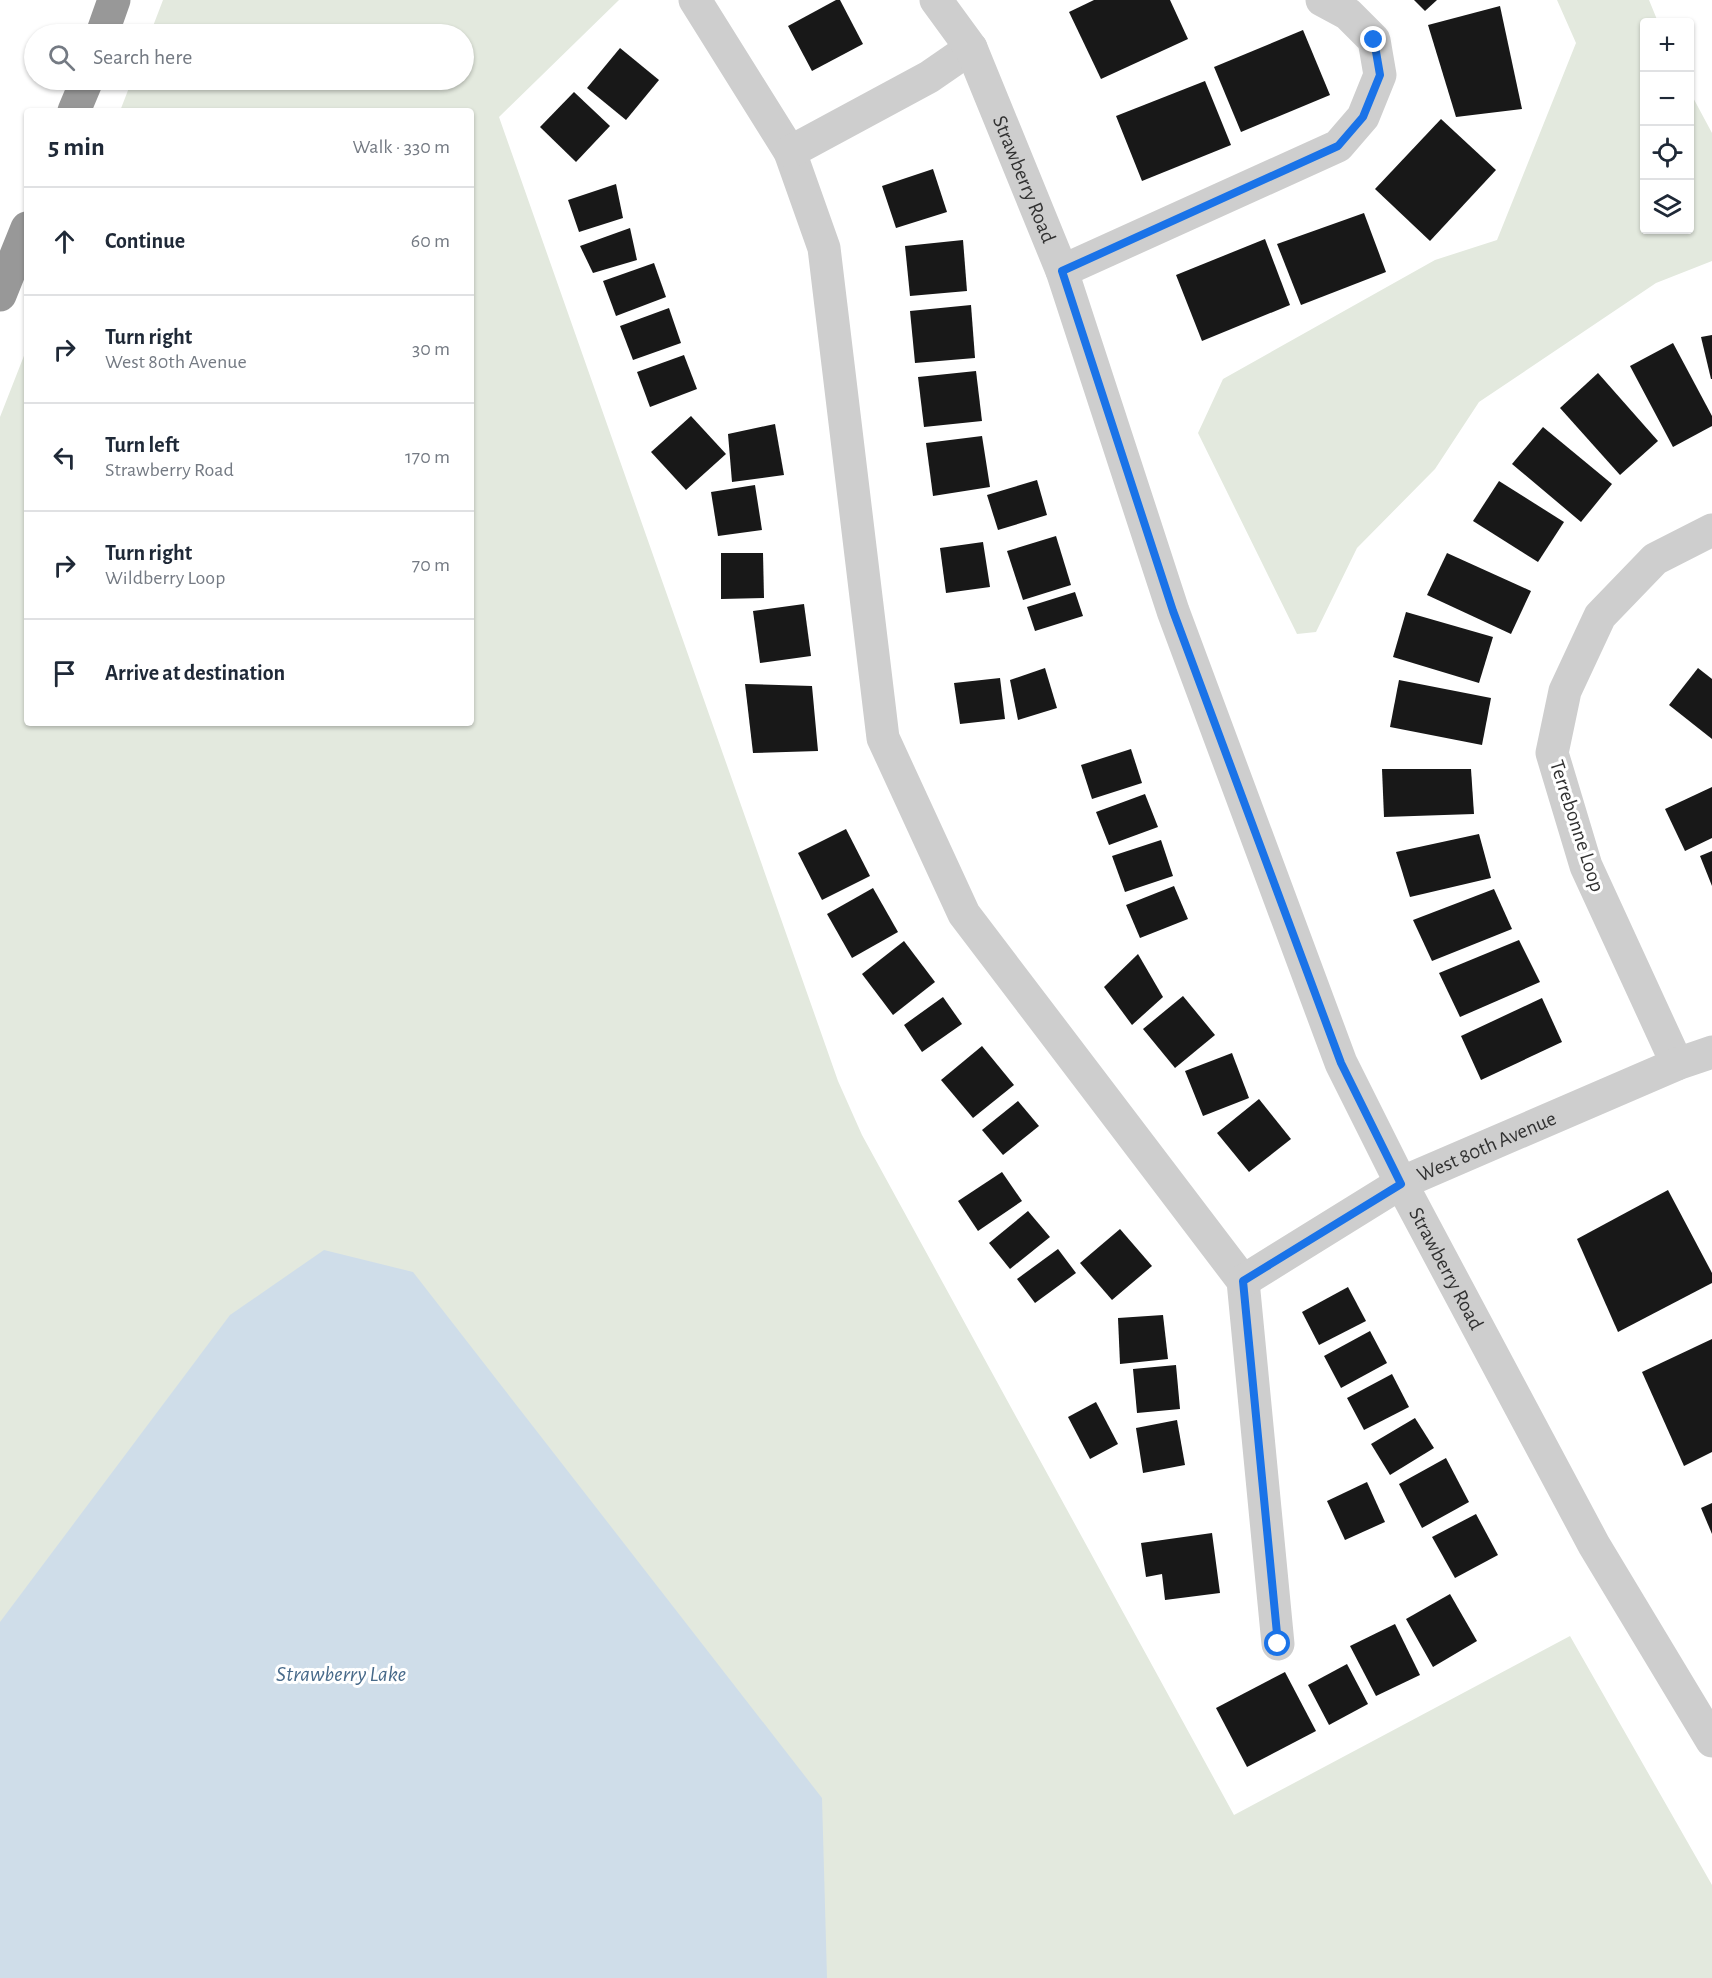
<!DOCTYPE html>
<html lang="en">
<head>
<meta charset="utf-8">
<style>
  :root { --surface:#fff; --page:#f2f2f3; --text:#1f2937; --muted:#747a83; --line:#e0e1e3 }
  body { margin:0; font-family:"Alegreya Sans",sans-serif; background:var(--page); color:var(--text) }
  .controls { position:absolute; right:18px; top:18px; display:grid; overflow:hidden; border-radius:6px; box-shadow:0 2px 4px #0004 }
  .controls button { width:54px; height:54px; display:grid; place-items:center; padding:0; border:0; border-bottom:2px solid var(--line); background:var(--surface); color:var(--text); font:30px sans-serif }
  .stop { position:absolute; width:18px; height:18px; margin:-14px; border:4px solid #1a73e8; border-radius:50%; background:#fff }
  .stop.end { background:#1a73e8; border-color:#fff; box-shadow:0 2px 6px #0008 }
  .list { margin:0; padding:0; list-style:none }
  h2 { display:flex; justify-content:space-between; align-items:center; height:78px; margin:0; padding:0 24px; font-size:26px }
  h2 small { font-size:20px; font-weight:400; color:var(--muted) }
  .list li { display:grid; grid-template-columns:39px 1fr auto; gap:18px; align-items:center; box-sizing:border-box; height:108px; padding:0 24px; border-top:2px solid var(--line) }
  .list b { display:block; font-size:22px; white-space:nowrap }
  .list p { margin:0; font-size:20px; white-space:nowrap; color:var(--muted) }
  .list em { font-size:20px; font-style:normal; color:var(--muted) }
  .icon { flex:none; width:33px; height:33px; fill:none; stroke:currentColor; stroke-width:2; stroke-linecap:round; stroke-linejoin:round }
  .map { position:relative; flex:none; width:1712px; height:1978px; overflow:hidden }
  .search { position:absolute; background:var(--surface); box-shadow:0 2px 4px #0004; left:24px; top:24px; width:450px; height:66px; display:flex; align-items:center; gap:15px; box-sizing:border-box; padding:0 21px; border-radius:33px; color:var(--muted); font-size:22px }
  .panel { position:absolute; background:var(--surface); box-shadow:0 2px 4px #0004; left:24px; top:108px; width:450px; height:618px; border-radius:6px }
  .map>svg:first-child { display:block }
</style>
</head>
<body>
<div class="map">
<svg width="1712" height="1978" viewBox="0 0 1712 1978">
  <rect width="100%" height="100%" fill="#fff"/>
  <g fill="#e3e9de">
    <polygon points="163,0 619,0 499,117 838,1081 862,1135 1234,1815 1570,1636 1712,1885 1712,1978 0,1978 0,417 27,348 27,723 471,723 471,111 120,111 132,80 464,80 464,34 150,34"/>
    <polygon points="1557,0 1649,0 1658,22 1644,22 1644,230 1690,230 1690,92 1712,133 1712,261 1656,283 1479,402 1435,469 1357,548 1316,632 1297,634 1198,433 1223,379 1435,260 1497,240 1576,43"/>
  </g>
  <polygon fill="#cfdde9" points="324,1250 413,1272 822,1798 827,1978 0,1978 0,1622 230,1315"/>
  <g fill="#181818">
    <polygon points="836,0 840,0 863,44 812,71 788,26"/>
    <polygon points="1094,0 1170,0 1188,39 1101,79 1069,12"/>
    <polygon points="1414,0 1437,0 1425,11"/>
    <polygon points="1500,6 1522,109 1456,117 1428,25"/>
    <polygon points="1303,30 1330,95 1241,132 1214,67"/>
    <polygon points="620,48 659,80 626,120 587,88"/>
    <polygon points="1205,81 1231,145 1142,181 1116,116"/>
    <polygon points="574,92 610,126 576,162 540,127"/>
    <polygon points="1441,119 1496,170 1430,241 1375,189"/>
    <polygon points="933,169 947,212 896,228 882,186"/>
    <polygon points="616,184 623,218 579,232 568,200"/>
    <polygon points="1364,213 1386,272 1301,305 1277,244"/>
    <polygon points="630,228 637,260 593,273 580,246"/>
    <polygon points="1265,239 1290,305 1202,341 1176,275"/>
    <polygon points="963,240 967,291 910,296 905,246"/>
    <polygon points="654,263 666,297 616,316 603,281"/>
    <polygon points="971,305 975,358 915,363 910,311"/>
    <polygon points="669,308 681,343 633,360 620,326"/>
    <polygon points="1712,335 1712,379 1711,379 1701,337"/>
    <polygon points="1673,343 1712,416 1712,426 1673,447 1630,366"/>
    <polygon points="684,355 697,389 650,407 637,372"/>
    <polygon points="976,371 982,421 924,427 918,377"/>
    <polygon points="1598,373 1658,441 1620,475 1560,408"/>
    <polygon points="691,416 726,454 686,490 651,452"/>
    <polygon points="775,424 784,475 732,482 728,434"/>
    <polygon points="1543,427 1612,484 1581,522 1512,464"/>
    <polygon points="982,436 990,487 933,496 926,443"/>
    <polygon points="1037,480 1047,515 998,530 987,495"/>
    <polygon points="1499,481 1564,522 1538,562 1473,521"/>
    <polygon points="755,485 762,530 718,536 711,492"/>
    <polygon points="1056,536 1071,585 1023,600 1007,551"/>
    <polygon points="983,542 990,587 946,593 940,548"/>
    <polygon points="721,553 763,553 764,598 721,599"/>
    <polygon points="1447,553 1531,591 1511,634 1427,595"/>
    <polygon points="1075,592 1083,616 1035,631 1027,607"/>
    <polygon points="804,604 811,656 760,663 753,611"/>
    <polygon points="1406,612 1493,637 1479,683 1393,657"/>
    <polygon points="1045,668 1057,708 1018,720 1010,680"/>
    <polygon points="1698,668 1712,679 1712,739 1669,705"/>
    <polygon points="1000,678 1005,719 960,724 954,683"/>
    <polygon points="1399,680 1491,698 1482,745 1390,727"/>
    <polygon points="745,684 812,686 818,751 753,753"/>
    <polygon points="1131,749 1142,783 1092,799 1081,765"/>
    <polygon points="1382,769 1471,769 1474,814 1384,817"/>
    <polygon points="1712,787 1712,838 1685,851 1665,809"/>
    <polygon points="1145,794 1158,827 1109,845 1096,812"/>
    <polygon points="846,829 870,876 822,900 798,853"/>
    <polygon points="1479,834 1491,878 1410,897 1396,852"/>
    <polygon points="1161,840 1173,876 1125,892 1112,856"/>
    <polygon points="1712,851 1712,886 1700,856"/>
    <polygon points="1174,886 1188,919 1140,938 1126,905"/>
    <polygon points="873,888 898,932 852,958 827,914"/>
    <polygon points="1494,889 1512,929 1432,961 1413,920"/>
    <polygon points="1519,940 1540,982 1460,1017 1439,973"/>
    <polygon points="904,941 935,982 893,1015 862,974"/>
    <polygon points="1138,954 1163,997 1132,1025 1104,987"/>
    <polygon points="1183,996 1215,1035 1175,1068 1143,1029"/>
    <polygon points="943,997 962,1024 922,1052 904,1025"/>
    <polygon points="1542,998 1562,1042 1481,1080 1461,1036"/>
    <polygon points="982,1046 1014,1085 973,1118 941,1080"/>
    <polygon points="1232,1053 1249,1098 1203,1116 1185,1071"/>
    <polygon points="1259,1099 1291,1139 1249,1172 1217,1133"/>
    <polygon points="1018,1101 1039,1126 1003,1155 982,1130"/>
    <polygon points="1002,1172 1022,1201 978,1231 958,1201"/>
    <polygon points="1668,1190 1712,1273 1712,1283 1618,1332 1577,1239"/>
    <polygon points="1028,1211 1050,1237 1010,1269 989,1243"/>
    <polygon points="1120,1229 1152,1266 1112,1300 1080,1263"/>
    <polygon points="1058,1249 1076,1273 1035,1303 1017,1279"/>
    <polygon points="1348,1287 1366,1321 1319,1345 1302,1312"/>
    <polygon points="1163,1315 1168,1359 1120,1364 1118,1318"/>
    <polygon points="1370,1331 1387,1363 1341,1388 1324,1356"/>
    <polygon points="1712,1339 1712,1452 1684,1466 1642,1372"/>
    <polygon points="1176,1365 1180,1409 1137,1413 1133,1369"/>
    <polygon points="1392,1374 1409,1407 1364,1430 1347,1398"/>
    <polygon points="1096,1402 1118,1444 1090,1459 1068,1417"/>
    <polygon points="1415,1418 1434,1448 1390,1475 1371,1444"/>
    <polygon points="1177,1420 1185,1465 1143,1473 1136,1428"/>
    <polygon points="1446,1458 1469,1502 1422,1528 1399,1484"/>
    <polygon points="1367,1482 1385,1522 1345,1540 1327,1501"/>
    <polygon points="1712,1503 1712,1534 1701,1508"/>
    <polygon points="1476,1514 1498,1555 1455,1578 1432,1537"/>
    <polygon points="1212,1533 1220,1593 1165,1600 1162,1574 1146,1577 1141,1543"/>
    <polygon points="1450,1594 1477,1641 1433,1667 1406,1619"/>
    <polygon points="1395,1624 1420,1675 1376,1696 1350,1646"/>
    <polygon points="1347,1664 1368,1704 1329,1725 1308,1685"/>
    <polygon points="1285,1672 1316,1731 1247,1767 1216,1708"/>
  </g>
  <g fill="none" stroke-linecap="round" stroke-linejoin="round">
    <g stroke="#cecece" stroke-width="33">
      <polyline points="695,0 790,152 824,248 883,738 964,914 1243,1281 1278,1644"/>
      <polyline points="790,152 929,77 971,48"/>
      <polyline points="1062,271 1338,146 1363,117 1380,75 1374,40 1348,14 1322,0"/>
      <polyline points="1677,1064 1586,866 1552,753 1565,691 1600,616 1655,559 1712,530"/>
      <path id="s1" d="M1243,1281L1401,1183L1677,1064L1712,1052"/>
    </g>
    <path stroke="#cecece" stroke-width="33" id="s2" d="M936,0L971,48L1062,271L1173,611L1341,1063L1401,1183L1594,1545L1712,1741"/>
    <g stroke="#989898" stroke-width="33">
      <polyline points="102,34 114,0"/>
      <polyline points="74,111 87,80"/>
      <polyline points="0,295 27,228"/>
    </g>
  </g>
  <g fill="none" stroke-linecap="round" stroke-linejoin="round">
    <polyline stroke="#1a73e8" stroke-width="8" points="1278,1644 1243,1281 1401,1184 1341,1063 1173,611 1062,271 1338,146 1363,117 1380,75 1374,40"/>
  </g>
  <g text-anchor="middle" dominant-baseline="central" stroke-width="6" stroke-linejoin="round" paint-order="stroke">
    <g font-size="21" fill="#313131" stroke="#fff">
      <text stroke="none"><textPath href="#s2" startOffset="201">Strawberry Road</textPath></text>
      <text transform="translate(1577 826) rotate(72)">Terrebonne Loop</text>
      <text stroke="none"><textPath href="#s1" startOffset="279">West 80th Avenue</textPath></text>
      <text stroke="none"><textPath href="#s2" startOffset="1371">Strawberry Road</textPath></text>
    </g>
    <g font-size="22" font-style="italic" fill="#486a8a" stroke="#fff">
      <text x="341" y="1674">Strawberry Lake</text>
    </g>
  </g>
</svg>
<div class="controls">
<button>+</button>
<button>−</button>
<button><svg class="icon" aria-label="locate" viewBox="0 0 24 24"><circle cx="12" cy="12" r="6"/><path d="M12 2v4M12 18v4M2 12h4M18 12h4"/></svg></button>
<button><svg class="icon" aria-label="layers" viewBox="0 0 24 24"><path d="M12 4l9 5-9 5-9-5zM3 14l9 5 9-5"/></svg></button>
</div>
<div class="stop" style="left:1278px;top:1644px"></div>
<div class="stop end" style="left:1374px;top:40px"></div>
<div class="search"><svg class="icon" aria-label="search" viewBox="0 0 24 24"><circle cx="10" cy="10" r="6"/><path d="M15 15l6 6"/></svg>Search here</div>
<section class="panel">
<h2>5 min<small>Walk · 330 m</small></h2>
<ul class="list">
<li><svg class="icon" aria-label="ahead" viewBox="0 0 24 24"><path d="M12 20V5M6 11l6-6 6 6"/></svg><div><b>Continue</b></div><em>60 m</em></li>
<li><svg class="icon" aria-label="right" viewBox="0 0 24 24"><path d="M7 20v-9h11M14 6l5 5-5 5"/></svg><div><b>Turn right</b><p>West 80th Avenue</p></div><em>30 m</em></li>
<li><svg class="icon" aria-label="left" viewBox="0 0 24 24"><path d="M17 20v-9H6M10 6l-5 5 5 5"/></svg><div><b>Turn left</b><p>Strawberry Road</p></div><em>170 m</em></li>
<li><svg class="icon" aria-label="right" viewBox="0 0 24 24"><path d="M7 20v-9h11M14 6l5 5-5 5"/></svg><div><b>Turn right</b><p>Wildberry Loop</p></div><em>70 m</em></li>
<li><svg class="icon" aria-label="arrive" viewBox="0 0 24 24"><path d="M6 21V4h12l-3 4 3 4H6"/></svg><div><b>Arrive at destination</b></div></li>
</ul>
</section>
</div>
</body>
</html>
